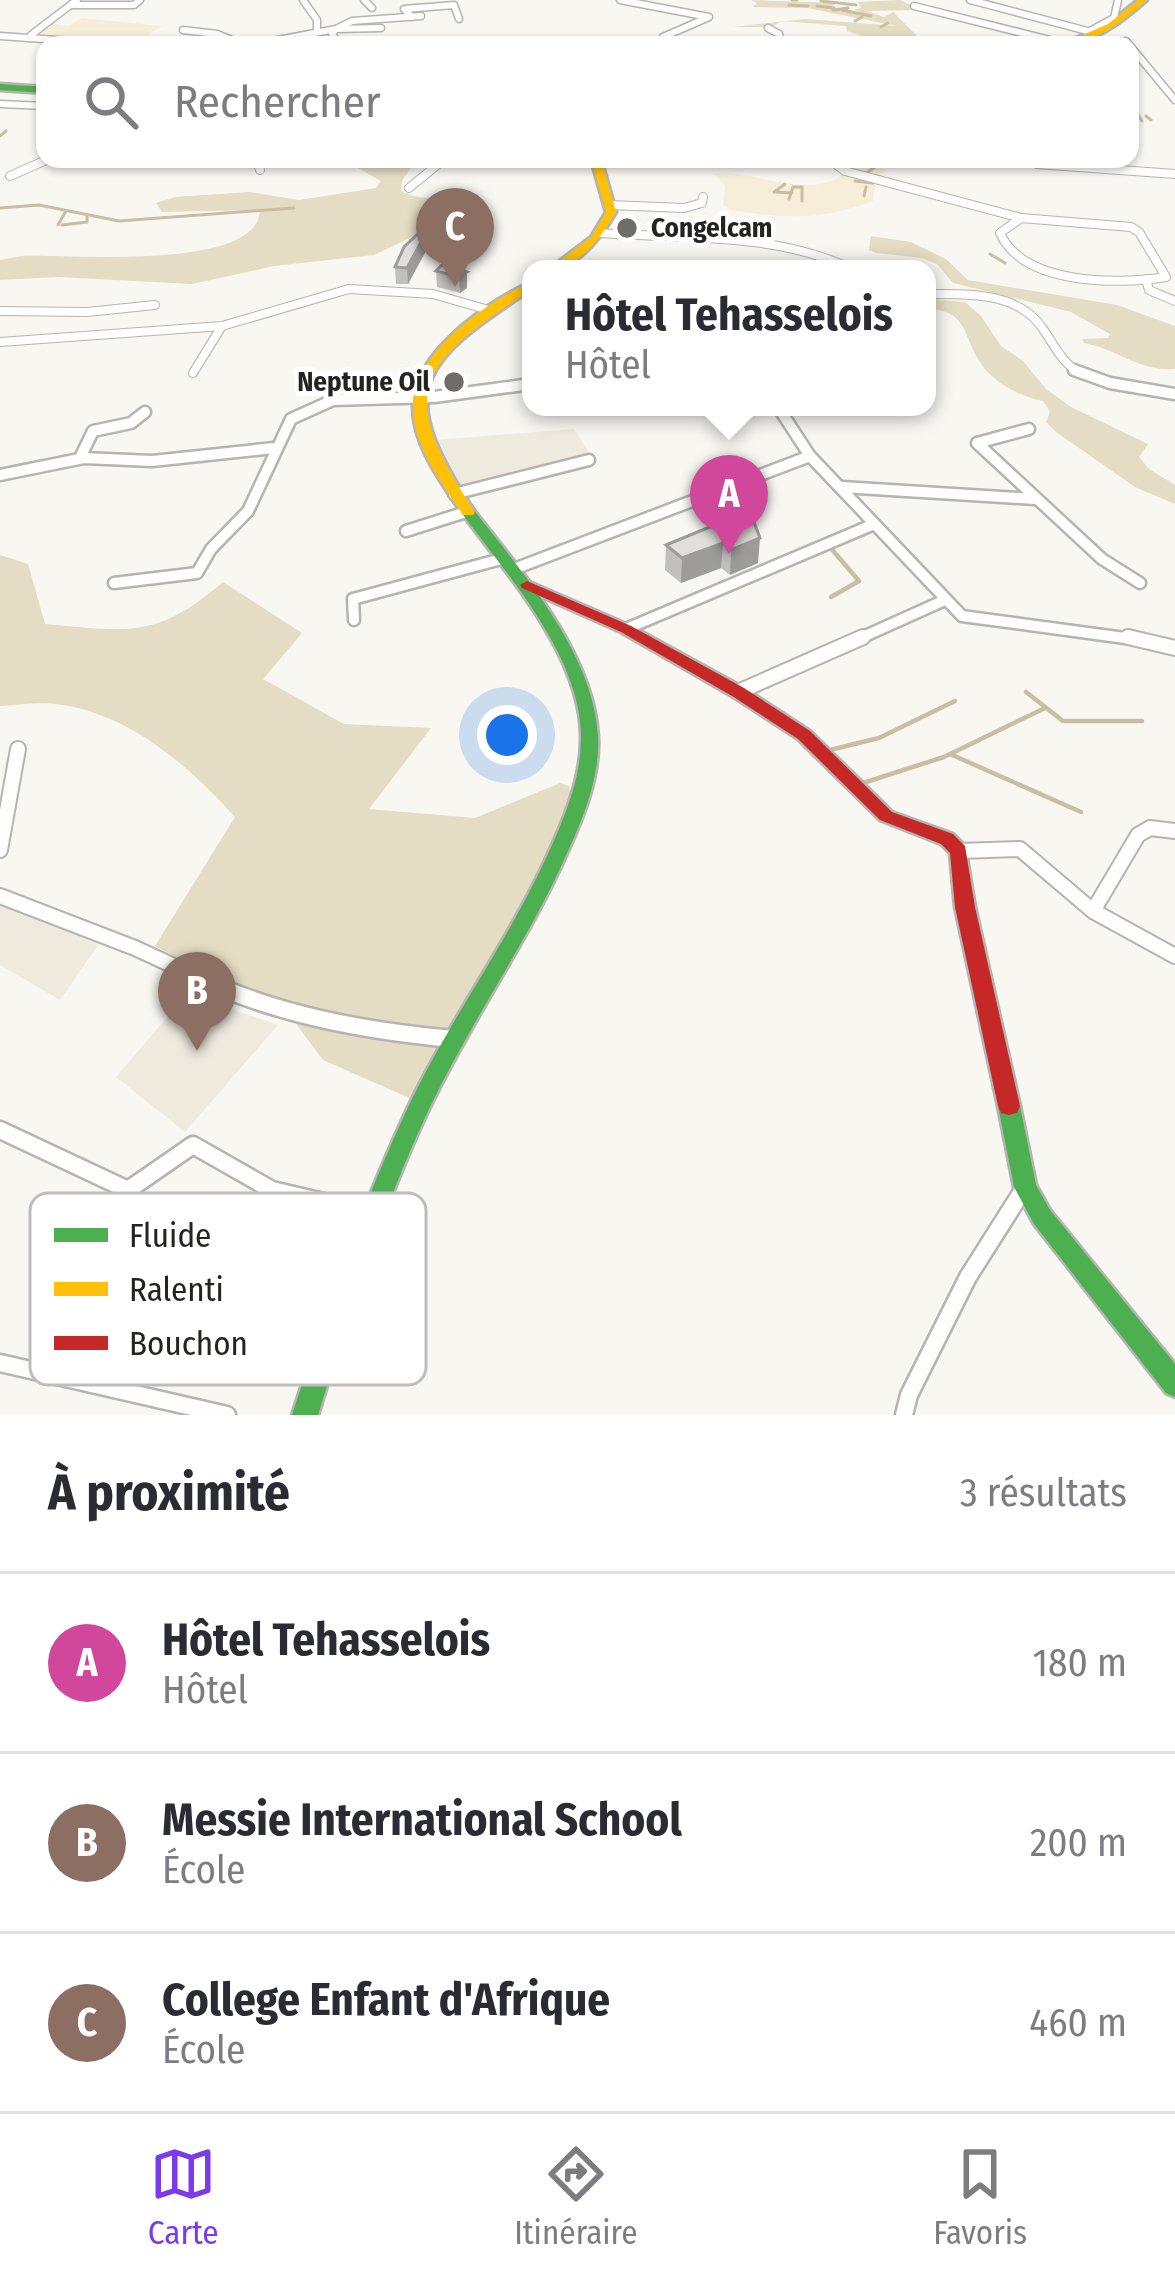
<!DOCTYPE html>
<html lang="fr">
<head>
<meta charset="utf-8">
<style>
  :root { --surface:#fff; --page:#f2f2f3; --text:#2b2b33; --muted:#7c7c81; --line:#e1e1e2; --accent:#7c3aed }
  body { margin:0; font-family:"Fira Sans Condensed",sans-serif; background:var(--page); color:var(--text) }
  .you { position:absolute; left:507px; top:735px; width:42px; height:42px; margin:-30px; border:9px solid #fff; border-radius:50%; background:#1a73e8; box-shadow:0 0 0 18px #1a73e833 }
  .badge { display:grid; place-items:center; width:78px; height:78px; border-radius:50%; background:var(--accent); color:#fff; font-size:39px; font-weight:700 }
  .pin { position:absolute; translate:-50% -99px; filter:drop-shadow(0 3px 6px #0008) }
  .pin::after { content:''; position:absolute; top:63px; width:42px; height:36px; background:inherit; clip-path:polygon(0 0,100% 0,50% 100%) }
  .popup { position:absolute; left:522px; top:260px; width:414px; height:156px; box-sizing:border-box; display:grid; place-content:center; border-radius:24px; background:var(--surface); filter:drop-shadow(0 3px 9px #0005); font-size:39px; white-space:nowrap; color:var(--muted) }
  .popup b { font-size:45px; color:var(--text) }
  .popup::after { content:''; position:absolute; left:50%; top:100%; margin-left:-24px; border:24px solid transparent; border-top-color:var(--surface) }
  .list { margin:0; padding:0; list-style:none }
  h2 { display:flex; justify-content:space-between; align-items:center; height:156px; margin:0; padding:0 48px; font-size:51px }
  h2 small { font-size:39px; font-weight:400; color:var(--muted) }
  .list li { display:grid; grid-template-columns:78px 1fr auto; gap:36px; align-items:center; box-sizing:border-box; height:180px; padding:0 48px; border-top:3px solid var(--line) }
  .list b { display:block; font-size:45px; white-space:nowrap }
  .list p { margin:0; font-size:39px; white-space:nowrap; color:var(--muted) }
  .list em { font-size:39px; font-style:normal; color:var(--muted) }
  .icon { flex:none; width:66px; height:66px; fill:none; stroke:currentColor; stroke-width:2; stroke-linecap:round; stroke-linejoin:round }
  .map { position:relative; flex:none; width:1175px; height:1415px; overflow:hidden }
  .search { position:absolute; background:var(--surface); box-shadow:0 3px 9px #0004; left:36px; right:36px; top:36px; height:132px; display:flex; align-items:center; gap:30px; box-sizing:border-box; padding:0 42px; border-radius:24px; color:var(--muted); font-size:45px }
  .sheet { height:696px; background:var(--surface) }
  nav { display:flex; justify-content:space-around; align-items:center; box-sizing:border-box; height:168px; border-top:3px solid var(--line); background:var(--surface); font-size:33px; color:var(--muted) }
  nav a { display:grid; justify-items:center; gap:6px }
  nav .on { color:var(--accent) }
  .map>svg:first-child { display:block }
</style>
</head>
<body>
<div class="map">
<svg width="1175" height="1415" viewBox="0 0 1175 1415">
  <rect width="100%" height="100%" fill="#f8f7f2"/>
  <g fill="#eeeade">
    <polygon points="574,429 593,459 459,490 434,440"/>
    <polygon points="0,901 98,945 60,1000 0,965"/>
    <polygon points="187,994 278,1025 185,1132 116,1077"/>
  </g>
  <g fill="#f7eed9">
    <polygon points="82,18 162,26 133,44 38,34 52,24 69,26"/>
    <path d="M832,159L906,162C883,168 875,176 873,201C818,221 789,219 731,210L723,205L725,186L714,173C752,170 809,200 842,175Z"/>
  </g>
  <g fill="#e5dcc4">
    <polygon points="751,0 837,3 829,8 876,18 854,10 861,8 858,2 900,0 919,10 867,11 884,17 893,12 926,45 846,45 848,36 868,38 847,31 846,26 782,21 772,27 733,27 805,19 897,26 807,8 753,7 757,3"/>
    <path d="M360,159H417L402,181L401,191C423,204 452,192 468,210L374,255L274,266L192,284L58,277L0,280V260L22,256C66,254 259,272 260,210L162,212L156,203L175,197L249,192L299,200L376,188L381,181L351,164Z"/>
    <path d="M871,236L911,242L946,259L968,280L1117,305L1175,326V369C1140,372 1117,349 1084,343L1082,339L1108,338L1110,334L1071,312L953,283L937,264L922,258L876,253L869,250Z"/>
    <path d="M927,299L965,302L981,316L1001,346L1023,361L1046,389L1071,407L1148,444L1139,457L1149,469L1175,485V504L1135,487L1056,432L1046,422L1050,412L1043,401C1019,396 991,382 978,359C963,333 965,309 927,309Z"/>
    <path d="M0,555L28,564L45,624C127,631 156,640 223,582L302,633L263,679L344,724L431,728L369,809L475,818L560,783L569,786L572,804L555,845L570,853L430,1107L323,1060L294,1021L155,946L235,817C188,765 129,713 56,704C38,702 18,705 0,706Z"/>
  </g>
  <g fill="none" stroke-linecap="round" stroke-linejoin="round">
    <g stroke="#cabea2" stroke-width="3">
      <polyline points="792,0 797,0"/>
      <polyline points="821,1 856,5"/>
      <polyline points="789,5 808,6"/>
      <polyline points="817,6 834,8"/>
      <polyline points="833,10 848,8 842,10 871,16"/>
      <polyline points="855,21 862,17"/>
      <polyline points="881,27 888,23"/>
      <polyline points="1132,116 1135,121"/>
      <polyline points="1139,116 1142,121"/>
      <polyline points="1146,116 1151,120"/>
      <polyline points="0,136 6,131"/>
      <polyline points="841,159 866,163 866,159"/>
      <polyline points="870,159 881,163"/>
      <polyline points="884,159 897,163"/>
      <polyline points="796,161 811,163"/>
      <polyline points="865,174 875,167"/>
      <polyline points="855,181 873,183"/>
      <polyline points="785,184 774,192 792,193"/>
      <polyline points="864,196 866,187"/>
      <polyline points="789,199 793,187 802,187 802,201"/>
      <polyline points="0,208 39,205 119,221 294,208"/>
      <polyline points="58,225 66,211"/>
      <polyline points="62,225 87,222 87,217"/>
      <polyline points="990,254 1005,263"/>
    </g>
    <g stroke="#cabea2" stroke-width="4.5">
      <polyline points="829,546 859,581 831,597"/>
      <polyline points="1026,692 1063,721 1142,721"/>
      <polyline points="830,750 879,738 955,701"/>
      <polyline points="950,754 1081,812"/>
      <polyline points="863,783 944,757 1043,709"/>
    </g>
    <defs>
      <g id="street-far4">
        <polyline points="303,0 317,20 317,30"/>
        <polyline points="364,0 372,8"/>
        <polyline points="620,0 709,17 663,37 686,45"/>
        <polyline points="970,0 1095,33"/>
        <polyline points="73,5 134,5 140,0"/>
        <polyline points="914,6 1066,44"/>
        <polyline points="412,17 404,9 454,5 459,19"/>
        <polyline points="768,28 779,34 783,45"/>
        <polyline points="183,30 217,34 244,45"/>
        <polyline points="1090,31 1114,18 1118,0"/>
        <polyline points="31,35 77,0"/>
        <polyline points="0,36 129,45"/>
        <polyline points="251,45 336,29 352,21 421,16"/>
        <polyline points="340,45 332,34 336,29 381,28"/>
        <polyline points="1104,45 1126,41 1175,100"/>
        <polyline points="0,104 45,106"/>
        <polyline points="256,159 258,164"/>
        <polyline points="829,159 836,164"/>
        <polyline points="37,164 50,159"/>
        <polyline points="438,164 445,159"/>
        <polyline points="1037,164 1044,164"/>
      </g>
      <g id="street-far3">
        <polyline points="257,161 260,170"/>
        <polyline points="832,161 845,171 1021,218"/>
        <polyline points="1037,164 1175,174"/>
        <polyline points="10,176 44,161"/>
        <polyline points="409,188 442,161"/>
        <polyline points="609,205 684,208 702,203 703,197"/>
        <path d="M1021,218L1131,227L1139,232L1166,277C1118,285 1023,285 1000,233Z"/>
        <path d="M599,233C680,239 777,232 851,269"/>
        <polyline points="1146,279 1149,290 1175,301"/>
        <path d="M927,294C967,294 1018,291 1043,329C1055,346 1061,362 1080,373"/>
        <polyline points="0,311 87,312 155,305"/>
        <polyline points="0,342 222,326 349,289 433,294 492,311"/>
        <polyline points="193,373 222,326"/>
      </g>
      <g id="street-far2">
        <polyline points="1074,370 1110,383 1175,394"/>
        <polyline points="778,407 810,456 962,616 1140,640"/>
        <polyline points="1029,429 977,443 1102,559 1140,583"/>
        <polyline points="80,458 93,431 131,423 145,412"/>
        <polyline points="0,475 84,458 152,461 274,448"/>
        <polyline points="842,487 1035,499"/>
        <polyline points="454,494 589,460"/>
        <polyline points="406,531 466,512"/>
        <polyline points="514,569 810,456"/>
        <polyline points="114,583 197,573 211,549 248,511 291,419 333,400 434,397 531,384"/>
        <polyline points="354,620 353,599 505,558"/>
        <polyline points="626,629 872,525"/>
        <polyline points="856,640 945,600"/>
      </g>
      <g id="street-far1">
        <polyline points="1128,637 1175,648"/>
        <polyline points="738,692 863,637"/>
        <polyline points="0,850 18,749"/>
        <polyline points="959,851 1020,849 1093,911 1175,956"/>
        <polyline points="0,896 135,948 204,980"/>
        <polyline points="1093,911 1138,835 1150,828 1175,831"/>
      </g>
      <g id="street">
        <path d="M197,977C277,1015 365,1031 453,1039"/>
        <polyline points="0,1130 128,1190 193,1145 272,1190 371,1213"/>
        <polyline points="0,1363 227,1415"/>
        <polyline points="904,1415 909,1395 968,1277 1025,1187"/>
      </g>
      <g id="fast">
        <polygon points="0,84 45,87 45,93 0,90"/>
        <path d="M468,508L473,509C522,572 594,654 598,737C600,776 584,816 568,851C529,940 472,1019 430,1107C383,1206 350,1311 318,1415H292C327,1308 363,1202 411,1101C452,1016 509,940 548,854C564,819 580,781 581,742C584,659 507,575 461,512Z"/>
        <polygon points="1009,1097 1017,1099 1020,1106 1036,1185 1050,1210 1175,1364 1175,1397 1166,1393 1034,1224 1014,1187 998,1106 1001,1099"/>
      </g>
      <g id="slow">
        <path d="M1138,0H1147C1123,21 1093,45 1060,45L1108,24Z"/>
        <path d="M591,159H601L616,212C602,236 579,269 549,269L591,237L606,212Z"/>
        <path d="M531,282V290C416,365 395,391 475,512L473,515H463C442,483 412,445 413,405C413,353 488,301 531,282Z"/>
      </g>
      <polygon id="jam" points="527,581 631,626 744,688 810,731 892,812 953,834 965,846 975,907 1020,1106 1017,1113 1009,1115 1001,1113 998,1106 955,907 950,853 941,844 880,820 798,739 732,696 621,632 522,588 520,585"/>
    </defs>
    <use href="#street-far4" stroke="#b5b4b1" stroke-width="9"/>
    <use href="#street-far3" stroke="#b5b4b1" stroke-width="10"/>
    <use href="#street-far2" stroke="#b5b4b1" stroke-width="15"/>
    <use href="#street-far1" stroke="#b5b4b1" stroke-width="18"/>
    <use href="#street" stroke="#b5b4b1" stroke-width="21"/>
    <use href="#fast" stroke="#b5b4b1" stroke-width="5"/>
    <use href="#slow" stroke="#b5b4b1" stroke-width="5"/>
    <use href="#jam" stroke="#b5b4b1" stroke-width="5"/>
    <use href="#street-far4" stroke="#fefefd" stroke-width="6"/>
    <use href="#street-far3" stroke="#fefefd" stroke-width="8"/>
    <use href="#street-far2" stroke="#fefefd" stroke-width="10"/>
    <use href="#street-far1" stroke="#fefefd" stroke-width="14"/>
    <use href="#street" stroke="#fefefd" stroke-width="16"/>
    <use href="#fast" fill="#4caf50" fill-rule="evenodd"/>
    <use href="#slow" fill="#ffc107" fill-rule="evenodd"/>
    <use href="#jam" fill="#c62828" fill-rule="evenodd"/>
  </g>
  <g fill="#c1c0bc">
    <polygon points="427,231 428,247 408,284 396,284 395,267"/>
    <polygon points="436,271 467,272 467,288 460,293 437,287"/>
    <polygon points="748,506 758,563 730,575 721,568 681,583 665,570 666,545 728,520 728,513"/>
  </g>
  <g fill="#9d9c99">
    <polygon points="427,231 428,247 408,284 407,268"/>
    <polygon points="467,272 467,288 460,293 459,277"/>
    <polygon points="760,538 758,563 730,575 731,550"/>
    <polygon points="723,543 721,568 681,583 682,558"/>
  </g>
  <g fill="#e0dfdb" stroke="#9d9c99" stroke-width="3">
    <polygon points="423,229 427,231 407,268 395,267 404,247"/>
    <polygon points="442,265 467,272 459,277 436,271"/>
    <polygon points="748,506 760,538 731,550 723,543 682,558 666,545 734,517 728,513"/>
  </g>
  <g fill="#6e6d69" stroke="#fff" stroke-width="4.5">
    <circle cx="627" cy="228" r="12"/>
    <circle cx="454" cy="382" r="12"/>
  </g>
  <g text-anchor="middle" dominant-baseline="central" stroke-width="10" stroke-linejoin="round" paint-order="stroke">
    <g font-size="27" font-weight="bold" fill="#24231f" stroke="#fff" text-anchor="start">
      <text x="651" y="228">Congelcam</text>
      <text x="430" y="382" text-anchor="end">Neptune Oil</text>
    </g>
  </g>
  <rect x="30" y="1193" width="396" height="192" rx="18" fill="#fff" stroke="#bdbdbc" stroke-width="3"/>
  <rect x="54" y="1228" width="54" height="14" fill="#4caf50"/>
  <rect x="54" y="1282" width="54" height="14" fill="#ffc107"/>
  <rect x="54" y="1336" width="54" height="14" fill="#c62828"/>
  <g font-size="33" fill="#24231f">
    <text x="129" y="1247">Fluide</text>
    <text x="129" y="1301">Ralenti</text>
    <text x="129" y="1355">Bouchon</text>
  </g>
</svg>
<div class="you"></div>
<div class="pin badge" style="left:729px;top:554px;background:#d1479c">A</div>
<div class="popup"><b>Hôtel Tehasselois</b>Hôtel</div>
<div class="pin badge" style="left:197px;top:1051px;background:#8d6e63">B</div>
<div class="pin badge" style="left:455px;top:287px;background:#8d6e63">C</div>
<div class="search"><svg class="icon" aria-label="search" viewBox="0 0 24 24"><circle cx="10" cy="10" r="6"/><path d="M15 15l6 6"/></svg>Rechercher</div>
</div>
<section class="sheet">
<h2>À proximité<small>3 résultats</small></h2>
<ul class="list">
<li><span class="badge" style="background:#d1479c">A</span><div><b>Hôtel Tehasselois</b><p>Hôtel</p></div><em>180 m</em></li>
<li><span class="badge" style="background:#8d6e63">B</span><div><b>Messie International School</b><p>École</p></div><em>200 m</em></li>
<li><span class="badge" style="background:#8d6e63">C</span><div><b>College Enfant d'Afrique</b><p>École</p></div><em>460 m</em></li>
</ul>
</section>
<nav>
<a class="on"><svg class="icon" aria-label="map" viewBox="0 0 24 24"><path d="M3 6l6-2 6 2 6-2v14l-6 2-6-2-6 2zM9 4v14M15 6v14"/></svg>Carte</a>
<a><svg class="icon" aria-label="directions" viewBox="0 0 24 24"><path d="M12 3l9 9-9 9-9-9zM9 14v-3h6M13 9l2 2-2 2"/></svg>Itinéraire</a>
<a><svg class="icon" aria-label="saved" viewBox="0 0 24 24"><path d="M7 4h10v16l-5-4-5 4z"/></svg>Favoris</a>
</nav>
</body>
</html>
